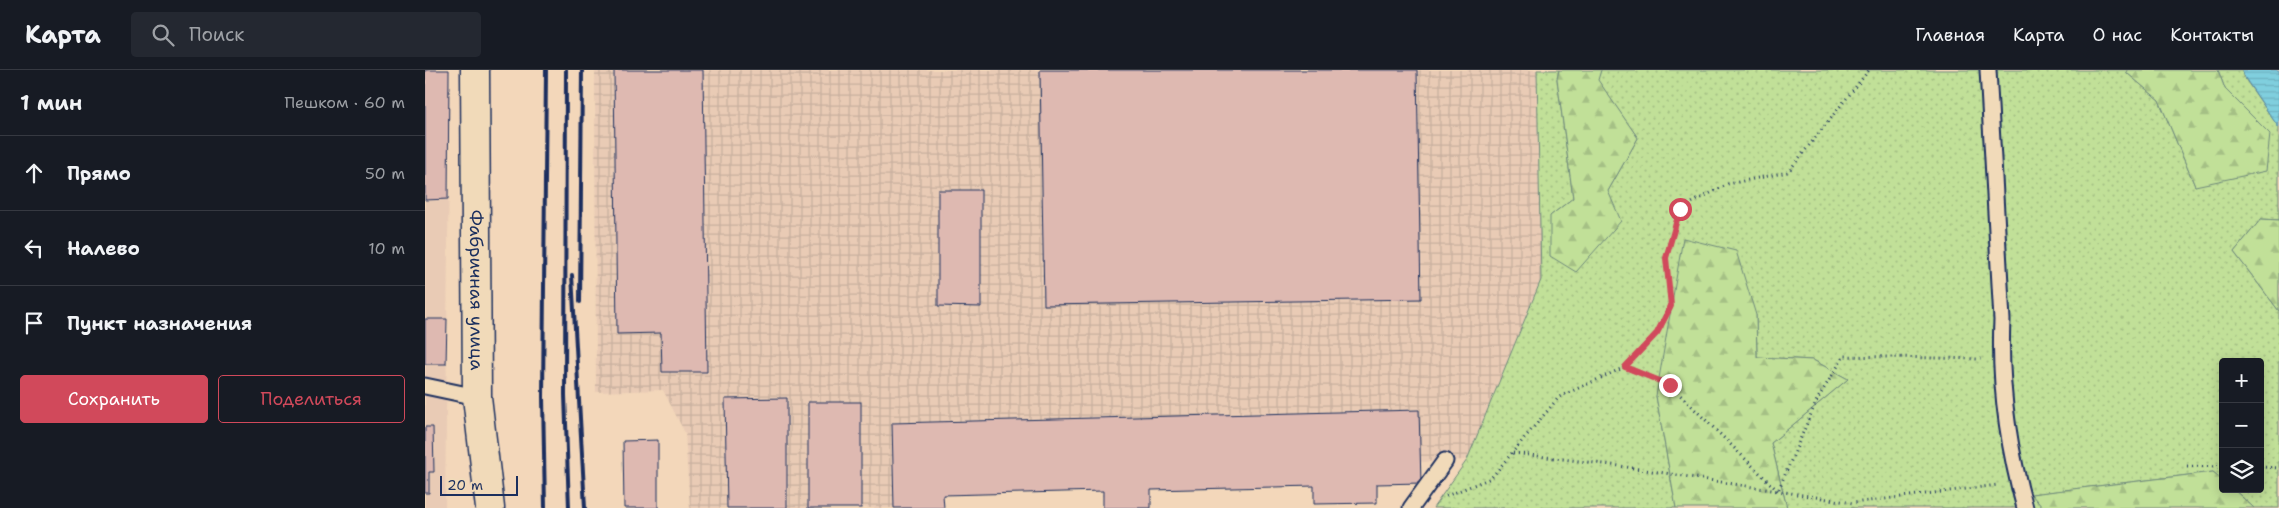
<!DOCTYPE html>
<html lang="ru">
<head>
<meta charset="utf-8">
<style>
  :root { --surface:#171b24; --page:#242831; --text:#f1f3f6; --muted:#9ea1a6; --line:#363941; --accent:#d1495b }
  body { margin:0; font-family:"Shantell Sans",sans-serif; background:var(--page); color:var(--text) }
  .controls { position:absolute; right:15px; bottom:15px; display:grid; overflow:hidden; border-radius:5px; box-shadow:0 2px 12px #0003 }
  .controls button { width:45px; height:45px; display:grid; place-items:center; padding:0; border:0; border-bottom:1px solid var(--line); background:var(--surface); color:var(--text); font:25px sans-serif }
  .scale { position:absolute; left:15px; bottom:12px; width:78px; box-sizing:border-box; padding-left:5px; border:2px solid #1b2f5e; border-top:0; font-size:14px; line-height:18px; white-space:nowrap; color:#1b2f5e; -webkit-text-stroke:4px #f1dab9; paint-order:stroke }
  .stop { position:absolute; width:15px; height:15px; margin:-11px; border:4px solid #d1495b; border-radius:50%; background:#fff }
  .stop.end { background:#d1495b; border-color:#fff; box-shadow:0 1px 5px #0008 }
  .list { margin:0; padding:0; list-style:none }
  h2 { display:flex; justify-content:space-between; align-items:center; height:65px; margin:0; padding:0 20px; font-size:21px }
  h2 small { font-size:16px; font-weight:400; color:var(--muted) }
  .list li { display:grid; grid-template-columns:32px 1fr auto; gap:15px; align-items:center; box-sizing:border-box; height:75px; padding:0 20px; border-top:1px solid var(--line) }
  .list b { display:block; font-size:19px; white-space:nowrap }
  .list em { font-size:16px; font-style:normal; color:var(--muted) }
  .actions { display:flex; gap:10px; padding:15px 20px }
  .actions a { flex:1; padding:11px 0; border:1px solid var(--accent); border-radius:5px; text-align:center; font-size:18px; color:var(--accent) }
  .actions .main { background:var(--accent); color:#fff }
  .icon { flex:none; width:28px; height:28px; fill:none; stroke:currentColor; stroke-width:2; stroke-linecap:round; stroke-linejoin:round }
  .map { position:relative; flex:none; width:1854px; height:438px; overflow:hidden }
  header { display:flex; align-items:center; gap:30px; box-sizing:border-box; height:70px; padding:0 25px; background:var(--surface); border-bottom:1px solid var(--line) }
  header strong { font-size:24px }
  nav { display:flex; gap:28px; margin-inline-start:auto; font-size:18px }
  .search { width:350px; height:45px; background:var(--page); display:flex; align-items:center; gap:12px; box-sizing:border-box; padding:0 18px; border-radius:5px; color:var(--muted); font-size:19px }
  main { display:flex }
  aside { flex:1; background:var(--surface) }
  .map>svg:first-child { display:block }
</style>
</head>
<body>
<header>
<strong>Карта</strong>
<div class="search"><svg class="icon" aria-label="search" viewBox="0 0 24 24"><circle cx="10" cy="10" r="6"/><path d="M15 15l6 6"/></svg>Поиск</div>
<nav><a>Главная</a><a>Карта</a><a>О нас</a><a>Контакты</a></nav>
</header>
<main>
<aside>
<h2>1 мин<small>Пешком · 60 m</small></h2>
<ul class="list">
<li><svg class="icon" aria-label="ahead" viewBox="0 0 24 24"><path d="M12 20V5M6 11l6-6 6 6"/></svg><div><b>Прямо</b></div><em>50 m</em></li>
<li><svg class="icon" aria-label="left" viewBox="0 0 24 24"><path d="M17 20v-9H6M10 6l-5 5 5 5"/></svg><div><b>Налево</b></div><em>10 m</em></li>
<li><svg class="icon" aria-label="arrive" viewBox="0 0 24 24"><path d="M6 21V4h12l-3 4 3 4H6"/></svg><div><b>Пункт назначения</b></div></li>
</ul>
<div class="actions"><a class="main">Сохранить</a><a>Поделиться</a></div>
</aside>
<div class="map">
<svg width="1854" height="438" viewBox="0 0 1854 438">
  <defs>
    <pattern id="industrial-grid" width="8" height="8" patternUnits="userSpaceOnUse" patternTransform="scale(1.25)"><rect width="8" height="8" fill="#e9cbb5"/><path d="M0 4h8M4 0v8" fill="none" stroke="#c7af9e"/></pattern>
    <pattern id="green-dots" width="8" height="8" patternUnits="userSpaceOnUse" patternTransform="scale(1.25)"><rect width="8" height="8" fill="#c1e098"/><path d="M2 2h.1M6 6h.1" fill="none" stroke="#a5c085" stroke-width="1.8" stroke-linecap="round"/></pattern>
    <pattern id="forest-firs" width="22" height="20" patternUnits="userSpaceOnUse" patternTransform="scale(1.25)"><rect width="22" height="20" fill="#c1e098"/><path d="M5 1l3.5 6h-7zM16 11l3.5 6h-7z" fill="#a5c085"/></pattern>
    <pattern id="water-rules" width="6" height="5" patternUnits="userSpaceOnUse" patternTransform="scale(1.25)"><rect width="6" height="5" fill="#80cfde"/><path d="M0 2.5h6" fill="none" stroke="#6eb2c1"/></pattern>
  </defs>
  <rect width="100%" height="100%" fill="#f3d7ba"/>
  <filter id="ink" filterUnits="userSpaceOnUse"><feTurbulence type="fractalNoise" baseFrequency=".02" numOctaves="2"/><feDisplacementMap in="SourceGraphic" scale="10" xChannelSelector="R" yChannelSelector="G"/><feConvolveMatrix kernelMatrix="1 2 1 2 8 2 1 2 1" color-interpolation-filters="sRGB"/></filter>
  <g filter="url(#ink)">
    <polygon fill="#e9cbb5" points="0,0 25,0 20,438 0,438"/>
    <polygon fill="url(#industrial-grid)" points="170,0 1112,0 1116,210 1042,390 996,392 996,413 952,414 952,433 889,434 888,416 726,420 726,438 678,438 677,421 519,425 519,438 265,438 260,363 238,320 171,322"/>
    <polygon fill="url(#green-dots)" stroke="#6e887b" points="1112,0 1134,0 1132,9 1148,128 1125,146 1183,121 1213,68 1172,10 1176,0 1702,0 1702,3 1734,30 1770,116 1845,64 1800,19 1793,0 1817,0 1818,6 1854,58 1854,150 1836,149 1809,182 1854,241 1854,438 1829,438 1808,419 1835,419 1835,292 1798,292 1798,410 1788,402 1607,424 1618,438 1362,438 1346,373 1423,309 1388,290 1332,287 1331,245 1231,326 1251,438 1008,438 1042,390 1116,210"/>
    <g fill="url(#forest-firs)" stroke="#6e887b">
      <polygon points="1134,0 1176,0 1173,10 1213,68 1183,121 1196,151 1151,202 1125,186 1125,146 1148,128 1132,9"/>
      <polygon points="1702,0 1793,0 1800,19 1845,64 1841,101 1770,116 1734,30 1702,3"/>
      <polygon points="1836,149 1854,150 1854,241 1809,182"/>
      <polygon points="1258,168 1311,181 1331,245 1332,287 1388,290 1423,309 1346,373 1362,438 1251,438 1231,326"/>
      <polygon points="1788,402 1798,410 1798,419 1808,419 1829,438 1618,438 1606,424"/>
    </g>
    <polygon fill="url(#water-rules)" stroke="#588fab" points="1817,0 1854,0 1854,58 1818,5"/>
    <g fill="#deb9b1" stroke="#1b2f5e">
      <polygon points="0,0 24,0 23,129 0,130"/>
      <polygon points="189,0 278,0 282,302 237,302 236,263 192,264"/>
      <polygon points="615,0 992,0 996,229 619,235"/>
      <polygon points="513,120 556,120 556,237 513,236"/>
      <polygon points="0,249 22,249 21,294 0,294"/>
      <polygon points="362,328 362,438 302,438 300,329"/>
      <rect x="383" y="332" width="53" height="106"/>
      <polygon points="994,340 996,413 952,414 952,433 889,434 889,416 726,420 726,438 678,438 678,421 518,425 519,438 469,438 467,353"/>
      <polygon points="0,357 8,357 9,402 4,402 4,423 0,423"/>
      <polygon points="233,370 233,438 199,438 198,371"/>
    </g>
    <g fill="none" stroke-linecap="round" stroke-linejoin="round">
      <defs>
        <g id="lane">
          <path d="M1563,0L1577,250C1574,315 1583,376 1600,438"/>
          <polyline points="0,316 52,327"/>
          <polyline points="986,438 1020,391"/>
        </g>
        <g id="street">
          <path id="s1" d="M50,0L52,327L65,438"/>
        </g>
      </defs>
      <use href="#lane" stroke="#1b2f5e" stroke-width="19"/>
      <use href="#street" stroke="#1b2f5e" stroke-width="31"/>
      <g stroke="#1b2f5e" stroke-width="3" stroke-dasharray="1 4" stroke-linecap="butt">
        <polyline points="1200,297 1232,263 1246,236 1241,188 1255,139 1303,114 1363,102 1444,0"/>
        <polyline points="1088,383 1195,396 1353,421 1392,330 1419,286 1556,289"/>
        <polyline points="1762,396 1798,397"/>
        <polyline points="1835,397 1854,398"/>
        <polyline points="1021,426 1066,408 1134,327 1200,297 1245,315 1353,421 1428,433 1573,415"/>
      </g>
      <use href="#lane" stroke="#f1dab9" stroke-width="15"/>
      <use href="#street" stroke="#f1dab9" stroke-width="28"/>
      <g stroke="#1b2f5e" stroke-width="4">
        <polyline points="141,0 140,325 144,438"/>
        <polyline points="147,205 160,438"/>
        <polyline points="155,232 157,0"/>
        <polyline points="120,438 118,327 121,0"/>
      </g>
    </g>
  </g>
  <g fill="none" stroke-linecap="round" stroke-linejoin="round" filter="url(#ink)">
    <polyline stroke="#d1495b" stroke-width="6" points="1245,315 1200,297 1232,263 1246,236 1241,188 1255,139"/>
  </g>
  <g text-anchor="middle" dominant-baseline="central" stroke-width="4.5" stroke-linejoin="round" paint-order="stroke">
    <g font-size="18" fill="#1b2f5e" stroke="#f1dab9">
      <text stroke="none"><textPath href="#s1" startOffset="220">Фабричная улица</textPath></text>
    </g>
  </g>
</svg>
<div class="controls">
<button>+</button>
<button>−</button>
<button><svg class="icon" aria-label="layers" viewBox="0 0 24 24"><path d="M12 4l9 5-9 5-9-5zM3 14l9 5 9-5"/></svg></button>
</div>
<div class="scale">20 m</div>
<div class="stop" style="left:1255px;top:139px"></div>
<div class="stop end" style="left:1245px;top:315px"></div>
</div>
</main>
</body>
</html>
